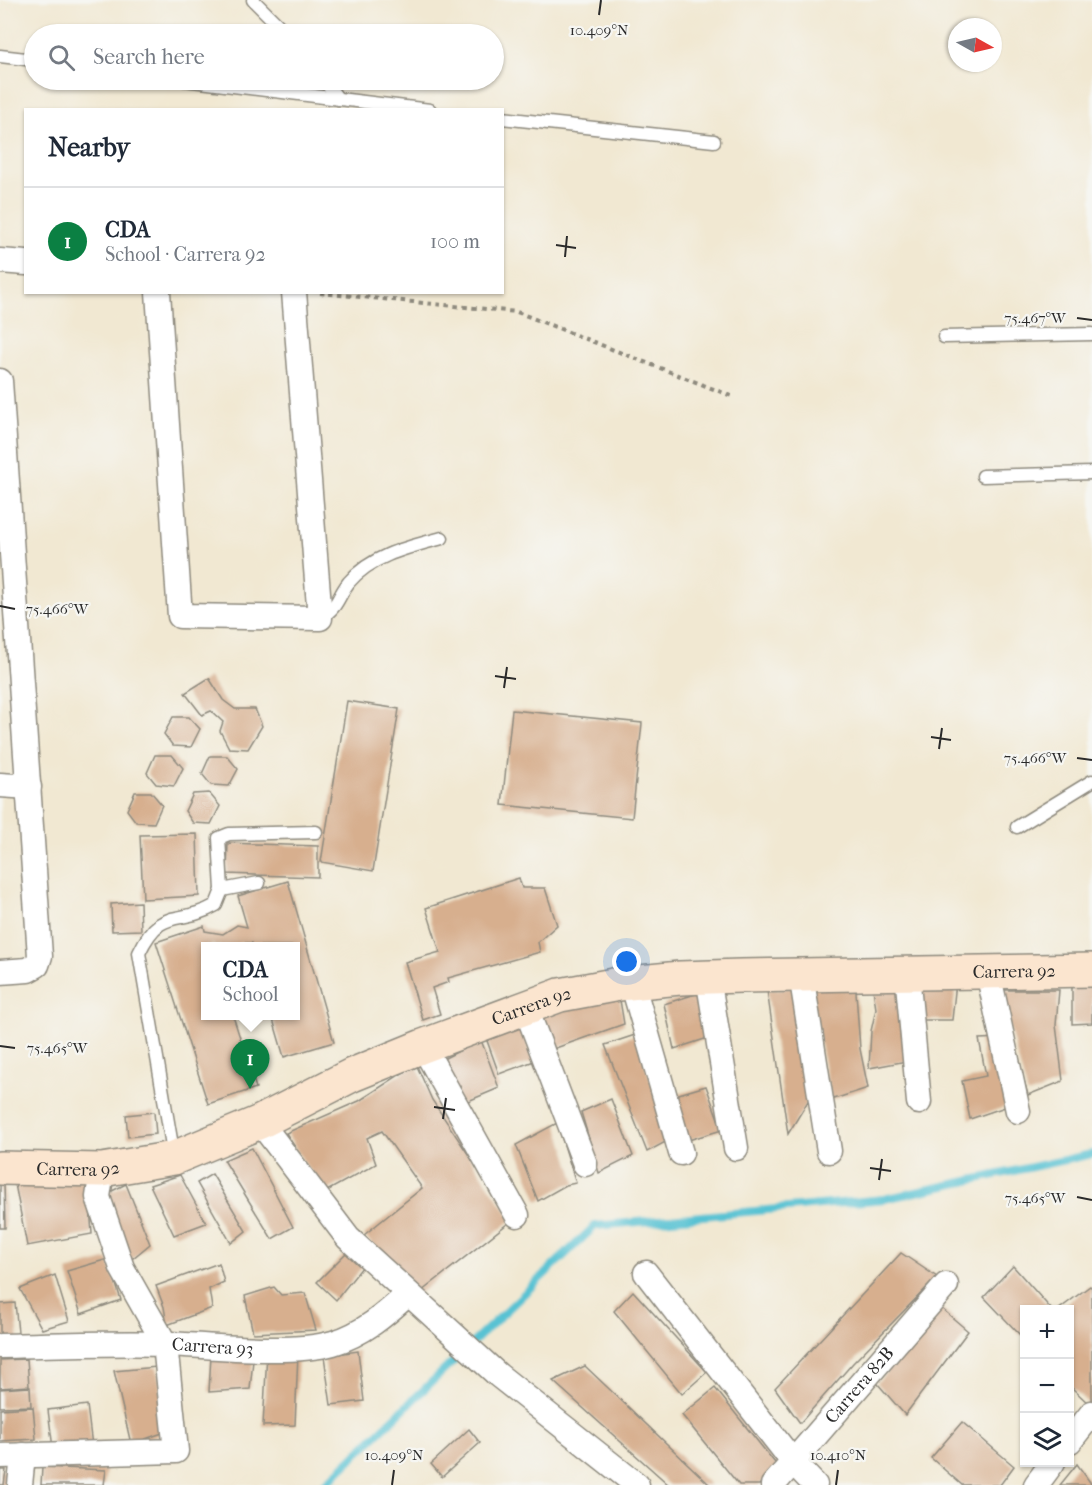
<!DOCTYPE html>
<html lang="en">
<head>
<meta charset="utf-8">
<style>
  :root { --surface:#fff; --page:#f2f2f3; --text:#1f2937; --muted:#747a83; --line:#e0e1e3; --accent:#0b8043 }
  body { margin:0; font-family:"IM FELL French Canon",serif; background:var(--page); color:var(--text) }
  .controls { position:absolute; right:18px; bottom:18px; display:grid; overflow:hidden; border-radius:0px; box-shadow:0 2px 4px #0004 }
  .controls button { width:54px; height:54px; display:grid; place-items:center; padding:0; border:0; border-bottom:2px solid var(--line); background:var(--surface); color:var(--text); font:30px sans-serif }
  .compass { position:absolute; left:948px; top:18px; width:54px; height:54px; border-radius:50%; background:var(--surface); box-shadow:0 2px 4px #0004; rotate:98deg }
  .you { position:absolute; left:627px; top:962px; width:21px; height:21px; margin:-15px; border:4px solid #fff; border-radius:50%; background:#1a73e8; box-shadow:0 0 0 9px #1a73e833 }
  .badge { display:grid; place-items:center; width:39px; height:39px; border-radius:50%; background:var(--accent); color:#fff; font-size:20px; font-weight:700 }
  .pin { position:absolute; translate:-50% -50px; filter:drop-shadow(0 2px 3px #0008) }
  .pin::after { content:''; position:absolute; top:32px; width:21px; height:18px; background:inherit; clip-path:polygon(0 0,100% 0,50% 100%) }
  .popup { position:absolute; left:201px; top:942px; width:99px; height:78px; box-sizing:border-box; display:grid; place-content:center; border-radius:0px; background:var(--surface); filter:drop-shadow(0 2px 4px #0005); font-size:20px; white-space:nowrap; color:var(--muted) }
  .popup b { font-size:22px; color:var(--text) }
  .popup::after { content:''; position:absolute; left:50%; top:100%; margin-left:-12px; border:12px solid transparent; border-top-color:var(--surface) }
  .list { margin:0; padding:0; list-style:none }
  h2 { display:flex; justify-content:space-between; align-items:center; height:78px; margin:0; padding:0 24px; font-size:26px }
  h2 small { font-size:20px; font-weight:400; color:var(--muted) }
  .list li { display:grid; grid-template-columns:39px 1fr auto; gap:18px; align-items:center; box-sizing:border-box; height:108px; padding:0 24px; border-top:2px solid var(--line) }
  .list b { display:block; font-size:22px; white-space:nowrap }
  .list p { margin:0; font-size:20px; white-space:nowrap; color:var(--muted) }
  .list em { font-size:20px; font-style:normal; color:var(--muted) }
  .icon { flex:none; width:33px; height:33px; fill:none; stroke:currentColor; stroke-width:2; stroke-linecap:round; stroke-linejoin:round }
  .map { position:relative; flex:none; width:1092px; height:1485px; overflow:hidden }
  .search { position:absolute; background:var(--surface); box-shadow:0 2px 4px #0004; left:24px; top:24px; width:480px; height:66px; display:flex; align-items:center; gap:15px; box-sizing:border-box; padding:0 21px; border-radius:33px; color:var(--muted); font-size:22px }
  .panel { position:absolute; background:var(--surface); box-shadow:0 2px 4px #0004; left:24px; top:108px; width:480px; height:186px; border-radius:0px }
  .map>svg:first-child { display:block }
</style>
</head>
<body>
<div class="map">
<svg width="1092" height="1485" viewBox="0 0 1092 1485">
  <rect width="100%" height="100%" fill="#f6f6f2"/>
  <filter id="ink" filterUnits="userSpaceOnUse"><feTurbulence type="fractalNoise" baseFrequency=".0167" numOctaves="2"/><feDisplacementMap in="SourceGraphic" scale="12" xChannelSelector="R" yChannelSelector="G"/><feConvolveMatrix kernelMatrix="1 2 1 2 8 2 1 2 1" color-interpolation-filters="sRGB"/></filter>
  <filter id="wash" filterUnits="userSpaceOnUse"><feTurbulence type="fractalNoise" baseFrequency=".008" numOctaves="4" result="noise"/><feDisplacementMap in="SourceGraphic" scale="24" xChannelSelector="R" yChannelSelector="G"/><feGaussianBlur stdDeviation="1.35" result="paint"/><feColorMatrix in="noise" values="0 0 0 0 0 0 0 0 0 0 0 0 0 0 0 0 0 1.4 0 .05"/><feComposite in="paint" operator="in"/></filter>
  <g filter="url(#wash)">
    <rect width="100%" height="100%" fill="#f1e8d2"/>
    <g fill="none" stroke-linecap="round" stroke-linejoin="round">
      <polyline stroke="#58c2d3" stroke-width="8" points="324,1485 595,1226 884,1199 1092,1154"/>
    </g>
    <g id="blocks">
      <g fill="#d7af8e">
        <polygon points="209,678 223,700 235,709 255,709 262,726 248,749 229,748 220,731 223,722 211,711 202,715 185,693"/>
        <polygon points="347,701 399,709 373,871 321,862"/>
        <polygon points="512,710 642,723 632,818 502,805"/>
        <polygon points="173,717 189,717 200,729 191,747 173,746 164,734"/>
        <polygon points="155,755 172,755 183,768 174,786 156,784 147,773"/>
        <polygon points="210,756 227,756 238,769 229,786 211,785 202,774"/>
        <polygon points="135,792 151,792 162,805 154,823 136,822 127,810"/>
        <polygon points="209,793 220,806 211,824 193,823 185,811 193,794"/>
        <polygon points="197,834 199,896 143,899 140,835"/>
        <polygon points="228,843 318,846 318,877 227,874"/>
        <polygon points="519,878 522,888 545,888 557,925 538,942 540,952 448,978 449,982 432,988 440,1014 423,1020 405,962 440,952 426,908"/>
        <polygon points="288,881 334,1042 284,1057 272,1016 295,1016 295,946 253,946 252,943 239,943 239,946 214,946 214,944 205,946 205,1016 233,1016 256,1088 208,1104 156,942 204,926 205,931 223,934 237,925 247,927 238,896"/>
        <polygon points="140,902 141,930 112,931 111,904"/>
        <polygon points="914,977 956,982 952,1020 912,1020"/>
        <polygon points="855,978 860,1049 868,1088 831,1100 808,983"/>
        <polygon points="872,982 903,982 907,1061 869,1068 871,1031 876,1009"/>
        <polygon points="799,987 816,1088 788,1134 767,990"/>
        <polygon points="1072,987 1092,987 1092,1023 1072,1024"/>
        <polygon points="999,990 1059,990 1056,1025 1063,1081 1028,1095"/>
        <polygon points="702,992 711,1037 674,1049 664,1004"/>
        <polygon points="619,994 624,1024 550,1050 536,1017"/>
        <polygon points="521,1027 534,1061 499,1074 486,1038"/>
        <polygon points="635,1035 671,1139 647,1152 605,1045"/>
        <polygon points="1001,1038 1011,1105 970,1119 962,1081 986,1076 979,1039"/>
        <polygon points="481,1040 499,1088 461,1104 441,1060"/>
        <polygon points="416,1064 432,1100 512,1220 417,1295 364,1235 422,1188 382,1131 367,1138 376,1164 327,1191 307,1167 286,1133 359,1101"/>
        <polygon points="706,1086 722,1130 685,1141 672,1096"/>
        <polygon points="611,1099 633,1156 599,1173 581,1112"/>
        <polygon points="154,1112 156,1134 128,1137 126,1115"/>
        <polygon points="557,1123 576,1183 566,1185 538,1201 516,1145"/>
        <polygon points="252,1148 293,1227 272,1239 224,1160"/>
        <polygon points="212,1174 246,1231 231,1243 197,1183"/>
        <polygon points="180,1175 206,1223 174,1235 150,1185"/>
        <polygon points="88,1180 92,1234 27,1246 15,1184"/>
        <polygon points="0,1182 4,1182 5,1228 0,1228"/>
        <polygon points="126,1184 150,1244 127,1263 106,1194"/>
        <polygon points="348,1251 363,1266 336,1300 317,1282"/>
        <polygon points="901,1253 937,1277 853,1363 800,1423 775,1388"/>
        <polygon points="108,1259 121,1300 81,1314 67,1271"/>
        <polygon points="219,1263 224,1282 209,1289 212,1308 167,1325 164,1307 156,1286"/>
        <polygon points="1013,1266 1052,1310 1024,1310 1024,1331 1020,1335 984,1297"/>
        <polygon points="55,1275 69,1321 42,1329 20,1289"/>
        <polygon points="1090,1286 1092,1288 1092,1407 1070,1386 1070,1310 1058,1310"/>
        <polygon points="274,1287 281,1295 305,1293 316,1330 253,1333 245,1296"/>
        <polygon points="633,1291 707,1372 682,1394 614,1311"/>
        <polygon points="15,1303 19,1342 0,1342 0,1304"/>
        <polygon points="941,1308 968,1331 905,1415 877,1383"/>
        <polygon points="254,1351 250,1389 209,1392 211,1355"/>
        <polygon points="358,1351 364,1401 331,1405 324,1356"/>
        <polygon points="267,1353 298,1353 295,1425 263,1426"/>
        <polygon points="27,1359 29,1386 0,1388 0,1360"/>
        <polygon points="585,1366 710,1485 669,1485 553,1381"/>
        <polygon points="157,1367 168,1431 131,1444 114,1371"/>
        <polygon points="30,1387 31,1406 0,1407 0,1389"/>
        <polygon points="715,1388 779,1468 759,1485 739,1485 682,1415"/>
        <polygon points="87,1405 92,1446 53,1448 48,1410"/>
        <polygon points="33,1407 36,1439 0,1441 0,1409"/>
        <polygon points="962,1422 1014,1466 1000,1485 962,1485 931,1458"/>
        <polygon points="469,1429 480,1443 442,1477 431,1464"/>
        <polygon points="1077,1464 1092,1485 1060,1485"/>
        <polygon points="42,1467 106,1470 104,1485 41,1485"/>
        <polygon points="0,1470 6,1470 4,1485 0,1485"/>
      </g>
    </g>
  </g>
  <g filter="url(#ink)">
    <use href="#blocks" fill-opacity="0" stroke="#8e8a7e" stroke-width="1.5"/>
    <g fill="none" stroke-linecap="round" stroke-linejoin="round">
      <defs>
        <g id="lane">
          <polyline points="253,0 287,34"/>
          <polyline points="0,56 34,60"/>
          <polyline points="184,80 430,110"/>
          <polyline points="324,80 338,99"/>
          <polyline points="502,118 714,141"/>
          <polyline points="944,337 1092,334"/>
          <polyline points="983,476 1092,473"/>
          <path d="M320,618C339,607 337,597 349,582C372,555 409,547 442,538"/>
          <polyline points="1017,827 1092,781"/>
          <polyline points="222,890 259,883"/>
          <path d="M174,1157L139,953C162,904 178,927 216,905L222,890L219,838L229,834L316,832"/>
        </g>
        <g id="street">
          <polyline points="0,261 26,263"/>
          <polyline points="158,292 180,616 320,618 294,292"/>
          <polyline points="0,381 40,956 37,965 28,970 0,972"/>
          <polyline points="0,785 29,787"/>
          <polyline points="988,972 1018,1111"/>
          <polyline points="907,973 919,1102"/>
          <polyline points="801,974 829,1151"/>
          <polyline points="708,977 736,1148"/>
          <polyline points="632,982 681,1153"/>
          <polyline points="525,1006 585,1164"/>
          <polyline points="423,1046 517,1215"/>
          <polyline points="260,1122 348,1238 498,1375 637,1485"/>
          <polyline points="646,1273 794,1463 815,1485"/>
          <path id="s1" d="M0,1346C56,1345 113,1342 169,1344C213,1346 292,1355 333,1343C363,1334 385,1315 408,1294"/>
          <polyline points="1070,1441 1092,1413"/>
          <polyline points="0,1456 176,1451 165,1344 122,1268 98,1197 102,1170"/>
          <polyline points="20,1485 23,1455"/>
          <path id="s2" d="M773,1485L946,1285"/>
          <polyline points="1036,1485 1053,1462"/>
        </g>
        <g id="secondary">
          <path id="s3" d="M0,1168L102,1170L174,1158L260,1122L352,1075L423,1046L560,995L619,984L680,978L741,976L1092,970"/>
        </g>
      </defs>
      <use href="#lane" stroke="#8e8a7e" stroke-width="15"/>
      <use href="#street" stroke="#8e8a7e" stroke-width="27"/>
      <use href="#secondary" stroke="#8e8a7e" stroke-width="36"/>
      <polyline stroke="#8e8a7e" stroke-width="4" stroke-dasharray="4.5 4.5" stroke-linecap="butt" points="320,293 517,312 734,397"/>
      <use href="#lane" stroke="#fff" stroke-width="12"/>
      <use href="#street" stroke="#fff" stroke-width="24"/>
      <use href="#secondary" stroke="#fbe5cf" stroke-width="33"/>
    </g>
  </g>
  <path fill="none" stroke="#2b2b2b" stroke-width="2" d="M599,15L601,0M556,245L576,248M565,257L567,236M1077,318L1092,320M0,606L15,609M495,676L516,679M504,688L507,667M931,737L951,740M939,749L942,728M1077,758L1092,760M0,1046L15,1048M434,1107L455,1110M443,1119L446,1098M870,1168L891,1171M879,1180L882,1159M1077,1197L1092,1200M392,1485L394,1470M836,1485L838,1470"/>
  <g text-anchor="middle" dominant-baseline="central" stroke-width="4.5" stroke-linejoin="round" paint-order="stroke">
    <g font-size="18" fill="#2b2b2b" stroke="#f6f6f2">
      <text stroke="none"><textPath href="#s3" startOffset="1050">Carrera 92</textPath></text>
      <text stroke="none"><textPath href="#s3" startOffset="564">Carrera 92</textPath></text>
      <text stroke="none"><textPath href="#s3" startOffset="78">Carrera 92</textPath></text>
      <text stroke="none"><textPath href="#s1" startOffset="213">Carrera 93</textPath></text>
      <text stroke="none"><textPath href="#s2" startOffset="132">Carrera 82B</textPath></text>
    </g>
  </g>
  <g font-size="15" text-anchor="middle" fill="#2b2b2b" stroke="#f6f6f2" stroke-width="4.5" stroke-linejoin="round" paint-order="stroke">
    <text x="599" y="35">10.409°N</text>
    <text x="1035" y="323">75.467°W</text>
    <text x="57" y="614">75.466°W</text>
    <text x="1035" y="763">75.466°W</text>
    <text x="57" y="1053">75.465°W</text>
    <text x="1035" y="1203">75.465°W</text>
    <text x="394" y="1460">10.409°N</text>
    <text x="838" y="1460">10.410°N</text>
  </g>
</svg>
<div class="controls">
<button>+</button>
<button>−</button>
<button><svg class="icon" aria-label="layers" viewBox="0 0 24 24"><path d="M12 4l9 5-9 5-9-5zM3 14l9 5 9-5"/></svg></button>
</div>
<svg class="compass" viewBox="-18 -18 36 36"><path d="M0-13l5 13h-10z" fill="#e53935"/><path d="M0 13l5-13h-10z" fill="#747a83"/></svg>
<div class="you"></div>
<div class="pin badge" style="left:250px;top:1089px">1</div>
<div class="popup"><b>CDA</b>School</div>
<div class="search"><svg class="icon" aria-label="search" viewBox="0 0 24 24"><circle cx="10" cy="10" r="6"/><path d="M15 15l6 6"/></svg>Search here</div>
<section class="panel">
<h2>Nearby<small></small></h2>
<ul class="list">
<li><span class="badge">1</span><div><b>CDA</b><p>School · Carrera 92</p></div><em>100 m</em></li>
</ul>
</section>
</div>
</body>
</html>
